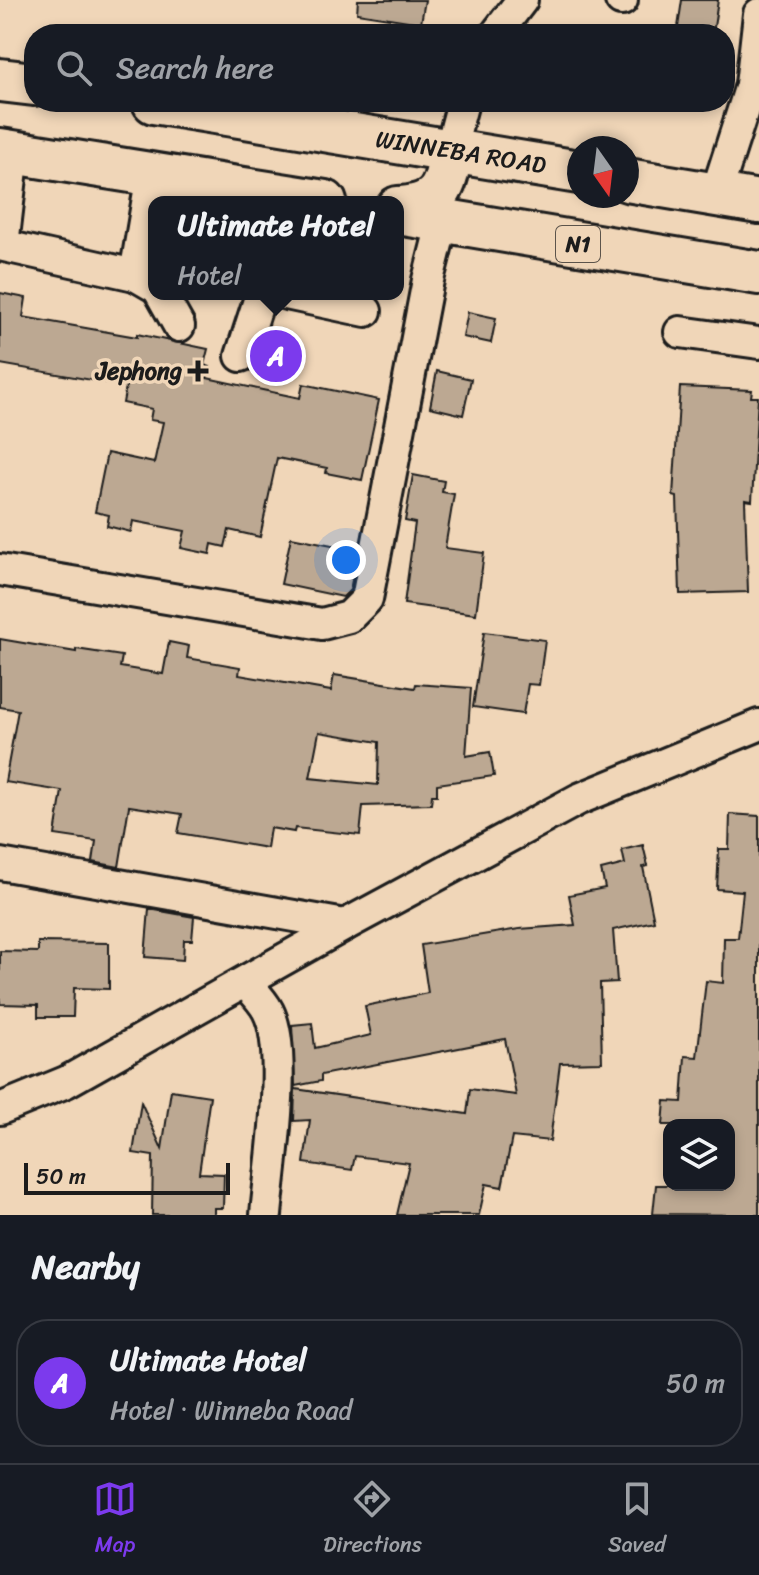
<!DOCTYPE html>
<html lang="en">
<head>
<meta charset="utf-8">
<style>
  :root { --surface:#171b24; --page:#242831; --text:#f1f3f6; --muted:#9ea1a6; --line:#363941; --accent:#7c3aed }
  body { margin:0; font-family:Sriracha,sans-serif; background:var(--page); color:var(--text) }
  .controls { position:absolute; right:24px; bottom:24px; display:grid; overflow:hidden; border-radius:16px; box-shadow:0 4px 12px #0003 }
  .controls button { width:72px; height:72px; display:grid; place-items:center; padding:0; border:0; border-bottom:2px solid var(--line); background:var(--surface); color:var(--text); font:40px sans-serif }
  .compass { position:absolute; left:567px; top:136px; width:72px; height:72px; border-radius:50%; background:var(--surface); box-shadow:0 4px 12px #0003; rotate:166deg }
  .scale { position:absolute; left:24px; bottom:20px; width:206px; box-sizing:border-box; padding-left:8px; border:4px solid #1c1c1c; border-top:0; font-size:22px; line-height:28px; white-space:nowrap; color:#1c1c1c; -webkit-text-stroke:6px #f0d6b8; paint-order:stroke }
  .you { position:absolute; left:346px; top:560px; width:28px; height:28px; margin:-20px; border:6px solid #fff; border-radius:50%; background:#1a73e8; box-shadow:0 0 0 12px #1a73e833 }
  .badge { display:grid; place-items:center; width:52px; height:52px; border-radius:50%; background:var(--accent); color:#fff; font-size:26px; font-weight:700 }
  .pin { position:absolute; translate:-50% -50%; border:4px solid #fff; box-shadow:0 2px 8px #0006 }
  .popup { position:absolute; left:148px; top:196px; width:256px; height:104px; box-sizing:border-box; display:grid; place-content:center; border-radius:16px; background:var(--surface); filter:drop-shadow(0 2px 6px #0005); font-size:26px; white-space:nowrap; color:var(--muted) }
  .popup b { font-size:30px; color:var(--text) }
  .popup::after { content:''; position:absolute; left:50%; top:100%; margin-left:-16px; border:16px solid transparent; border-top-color:var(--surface) }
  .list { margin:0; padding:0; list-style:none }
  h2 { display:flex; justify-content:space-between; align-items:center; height:104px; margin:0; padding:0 32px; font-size:34px }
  h2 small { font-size:26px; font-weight:400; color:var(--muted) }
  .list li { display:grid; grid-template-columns:52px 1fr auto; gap:24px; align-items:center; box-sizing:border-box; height:128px; margin:0 16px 16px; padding:0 16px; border:2px solid var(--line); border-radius:32px }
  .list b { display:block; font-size:30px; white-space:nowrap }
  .list p { margin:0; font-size:26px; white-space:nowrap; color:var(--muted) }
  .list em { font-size:26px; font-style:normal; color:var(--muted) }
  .icon { flex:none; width:44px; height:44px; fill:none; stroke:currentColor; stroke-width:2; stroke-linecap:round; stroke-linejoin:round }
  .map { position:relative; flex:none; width:759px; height:1215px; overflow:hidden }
  .search { position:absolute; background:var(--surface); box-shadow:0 4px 12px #0003; left:24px; right:24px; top:24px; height:88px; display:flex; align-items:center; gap:20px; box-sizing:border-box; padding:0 28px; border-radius:32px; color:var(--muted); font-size:30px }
  .sheet { height:248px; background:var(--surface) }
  nav { display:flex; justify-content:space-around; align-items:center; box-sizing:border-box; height:112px; border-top:2px solid var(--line); background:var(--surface); font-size:22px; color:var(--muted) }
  nav a { display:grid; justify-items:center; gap:4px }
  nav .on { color:var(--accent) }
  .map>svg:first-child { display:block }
</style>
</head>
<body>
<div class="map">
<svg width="759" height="1215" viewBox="0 0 759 1215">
  <rect width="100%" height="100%" fill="#f0d6b8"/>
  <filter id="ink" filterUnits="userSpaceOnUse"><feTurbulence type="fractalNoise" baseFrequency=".0125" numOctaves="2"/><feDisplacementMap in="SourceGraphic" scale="16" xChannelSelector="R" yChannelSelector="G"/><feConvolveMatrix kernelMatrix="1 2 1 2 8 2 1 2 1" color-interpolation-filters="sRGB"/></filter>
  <g filter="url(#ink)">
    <g fill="#bca892" stroke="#1c1c1c" stroke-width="2" fill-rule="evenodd">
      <polygon points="358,0 425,0 421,23 357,13"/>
      <polygon points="682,0 718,0 713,34 677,34"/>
      <polygon points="0,293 26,298 23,317 137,337 137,334 208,349 204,365 210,367 207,378 300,398 303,384 379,400 362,480 326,473 327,468 277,458 260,537 229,530 225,547 212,544 210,554 181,548 185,531 133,521 131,532 107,526 109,515 95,512 107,453 154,463 163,422 150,420 152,409 123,403 126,386 0,364"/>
      <polygon points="468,312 496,318 491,343 463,337"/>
      <polygon points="437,371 471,379 463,415 430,407"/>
      <polygon points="680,387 752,390 751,397 758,397 752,501 745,500 748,592 680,594 677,497 673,496"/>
      <polygon points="413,475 444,481 442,492 454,494 445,548 484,553 476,614 404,604 415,523 405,521"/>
      <polygon points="291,537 358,550 350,590 343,597 281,584"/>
      <polygon points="484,632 545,640 539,685 528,684 523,714 473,707"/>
      <path d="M0,639L76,652V649L122,656L120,667L163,674L169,642L189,646L187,658L240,667L239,675L331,691L334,675L415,688L416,684L471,688L466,756L490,752L494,776L437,784V795H432L431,804L363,806L360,835L295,828L294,832L270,828L267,848L178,833L182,814L129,806L119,867L93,862L96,841L55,835L62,791L5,782L18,710L0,707ZM319,732L379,742L378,785L310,778Z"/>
      <polygon points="730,814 759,816 759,1215 653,1214 656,1185 729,1185 729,1125 663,1125 665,1101 682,1102 685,1056 697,1057 706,981 723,983 724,938 738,938 743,891 717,889 719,849 729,849"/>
      <polygon points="643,845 648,866 643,867 654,921 613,930 617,982 600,983 602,1062 560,1063 550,1141 512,1137 502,1187 486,1184 479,1215 397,1215 409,1163 355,1156 352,1170 304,1163 310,1120 294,1121 295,1089 467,1114 470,1089 516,1095 505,1039 321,1075 321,1081 295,1086 292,1025 312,1023 315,1048 371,1035 365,1006 428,993 421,945 519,929 575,925 569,895 605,888 601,870 625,864 622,850"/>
      <polygon points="149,909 194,917 192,940 184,940 183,960 145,957"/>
      <polygon points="38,942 109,943 109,989 74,988 73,1017 38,1017 38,1005 0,1004 0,951 38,952"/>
      <polygon points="171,1090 210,1096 199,1173 224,1174 223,1208 214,1208 214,1215 152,1215 153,1156 133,1153 141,1102 162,1149"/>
    </g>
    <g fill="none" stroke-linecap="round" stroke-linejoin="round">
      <defs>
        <g id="minor">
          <polyline points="621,0 622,0"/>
          <polyline points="496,34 522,0"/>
          <polyline points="751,85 759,14"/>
          <polyline points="450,151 463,102"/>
          <polyline points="716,194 751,85 759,86"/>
          <polyline points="0,245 135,275 154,286"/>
          <polyline points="3,245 14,152"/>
          <polyline points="135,275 152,174"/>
          <polyline points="161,294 179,326"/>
          <polyline points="286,294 366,311"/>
          <polyline points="680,332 759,343"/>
          <polyline points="241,356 261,294"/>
          <polyline points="0,570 322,624 349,617 367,599 428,280 443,220"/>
          <polyline points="0,864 345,925"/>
          <path d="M245,982C253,991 263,1001 268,1011C289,1051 270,1167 266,1215"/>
          <polyline points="0,1109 66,1082 345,925 579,799 759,725"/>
        </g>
        <g id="highway">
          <polyline points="0,80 34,84"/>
          <polyline points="154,102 579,172"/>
          <polyline points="0,150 325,202"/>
          <polyline points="627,180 759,202"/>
          <path d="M398,208C439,206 447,188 450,151"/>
          <polyline points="398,213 759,273"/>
        </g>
      </defs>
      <use href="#minor" stroke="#1c1c1c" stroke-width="36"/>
      <use href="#highway" stroke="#1c1c1c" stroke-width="48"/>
      <use href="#minor" stroke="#f0d6b8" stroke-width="30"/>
      <use href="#highway" stroke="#f0d6b8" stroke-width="42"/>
    </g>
  </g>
  <path fill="#1c1c1c" stroke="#f0d6b8" stroke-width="3" d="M194 359h8v8h8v8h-8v8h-8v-8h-8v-8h8z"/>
  <g text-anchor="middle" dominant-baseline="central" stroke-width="7" stroke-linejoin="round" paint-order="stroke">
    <rect fill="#f0d6b8" stroke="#5c544b" stroke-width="2" x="556" y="226" width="44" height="36" rx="6"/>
    <g font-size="22" font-weight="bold" fill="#1c1c1c">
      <text x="578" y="244">N1</text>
    </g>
    <g font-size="24" fill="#1c1c1c" stroke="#f0d6b8">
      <text transform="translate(461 152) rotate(9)">WINNEBA ROAD</text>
    </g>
    <g font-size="24" font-weight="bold" fill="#1c1c1c" stroke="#f0d6b8" text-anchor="end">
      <text x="182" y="371">Jephong</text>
    </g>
  </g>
</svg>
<div class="controls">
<button><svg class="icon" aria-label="layers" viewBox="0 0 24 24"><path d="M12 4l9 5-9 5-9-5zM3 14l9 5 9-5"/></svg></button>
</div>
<svg class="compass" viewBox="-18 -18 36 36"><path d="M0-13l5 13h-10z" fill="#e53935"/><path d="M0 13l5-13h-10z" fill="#9ea1a6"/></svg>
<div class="scale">50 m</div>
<div class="you"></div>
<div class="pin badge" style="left:276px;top:356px">A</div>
<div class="popup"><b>Ultimate Hotel</b>Hotel</div>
<div class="search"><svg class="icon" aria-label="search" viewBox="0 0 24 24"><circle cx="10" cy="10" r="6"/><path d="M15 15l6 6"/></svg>Search here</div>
</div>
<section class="sheet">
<h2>Nearby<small></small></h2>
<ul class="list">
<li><span class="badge">A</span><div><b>Ultimate Hotel</b><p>Hotel · Winneba Road</p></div><em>50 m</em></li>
</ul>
</section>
<nav>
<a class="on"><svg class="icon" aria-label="map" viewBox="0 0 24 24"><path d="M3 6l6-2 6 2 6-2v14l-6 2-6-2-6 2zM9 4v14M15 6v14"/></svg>Map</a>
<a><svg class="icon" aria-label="directions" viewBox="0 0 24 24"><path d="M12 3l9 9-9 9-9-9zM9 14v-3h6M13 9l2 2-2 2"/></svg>Directions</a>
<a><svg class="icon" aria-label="saved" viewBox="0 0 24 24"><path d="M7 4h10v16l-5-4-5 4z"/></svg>Saved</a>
</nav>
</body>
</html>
